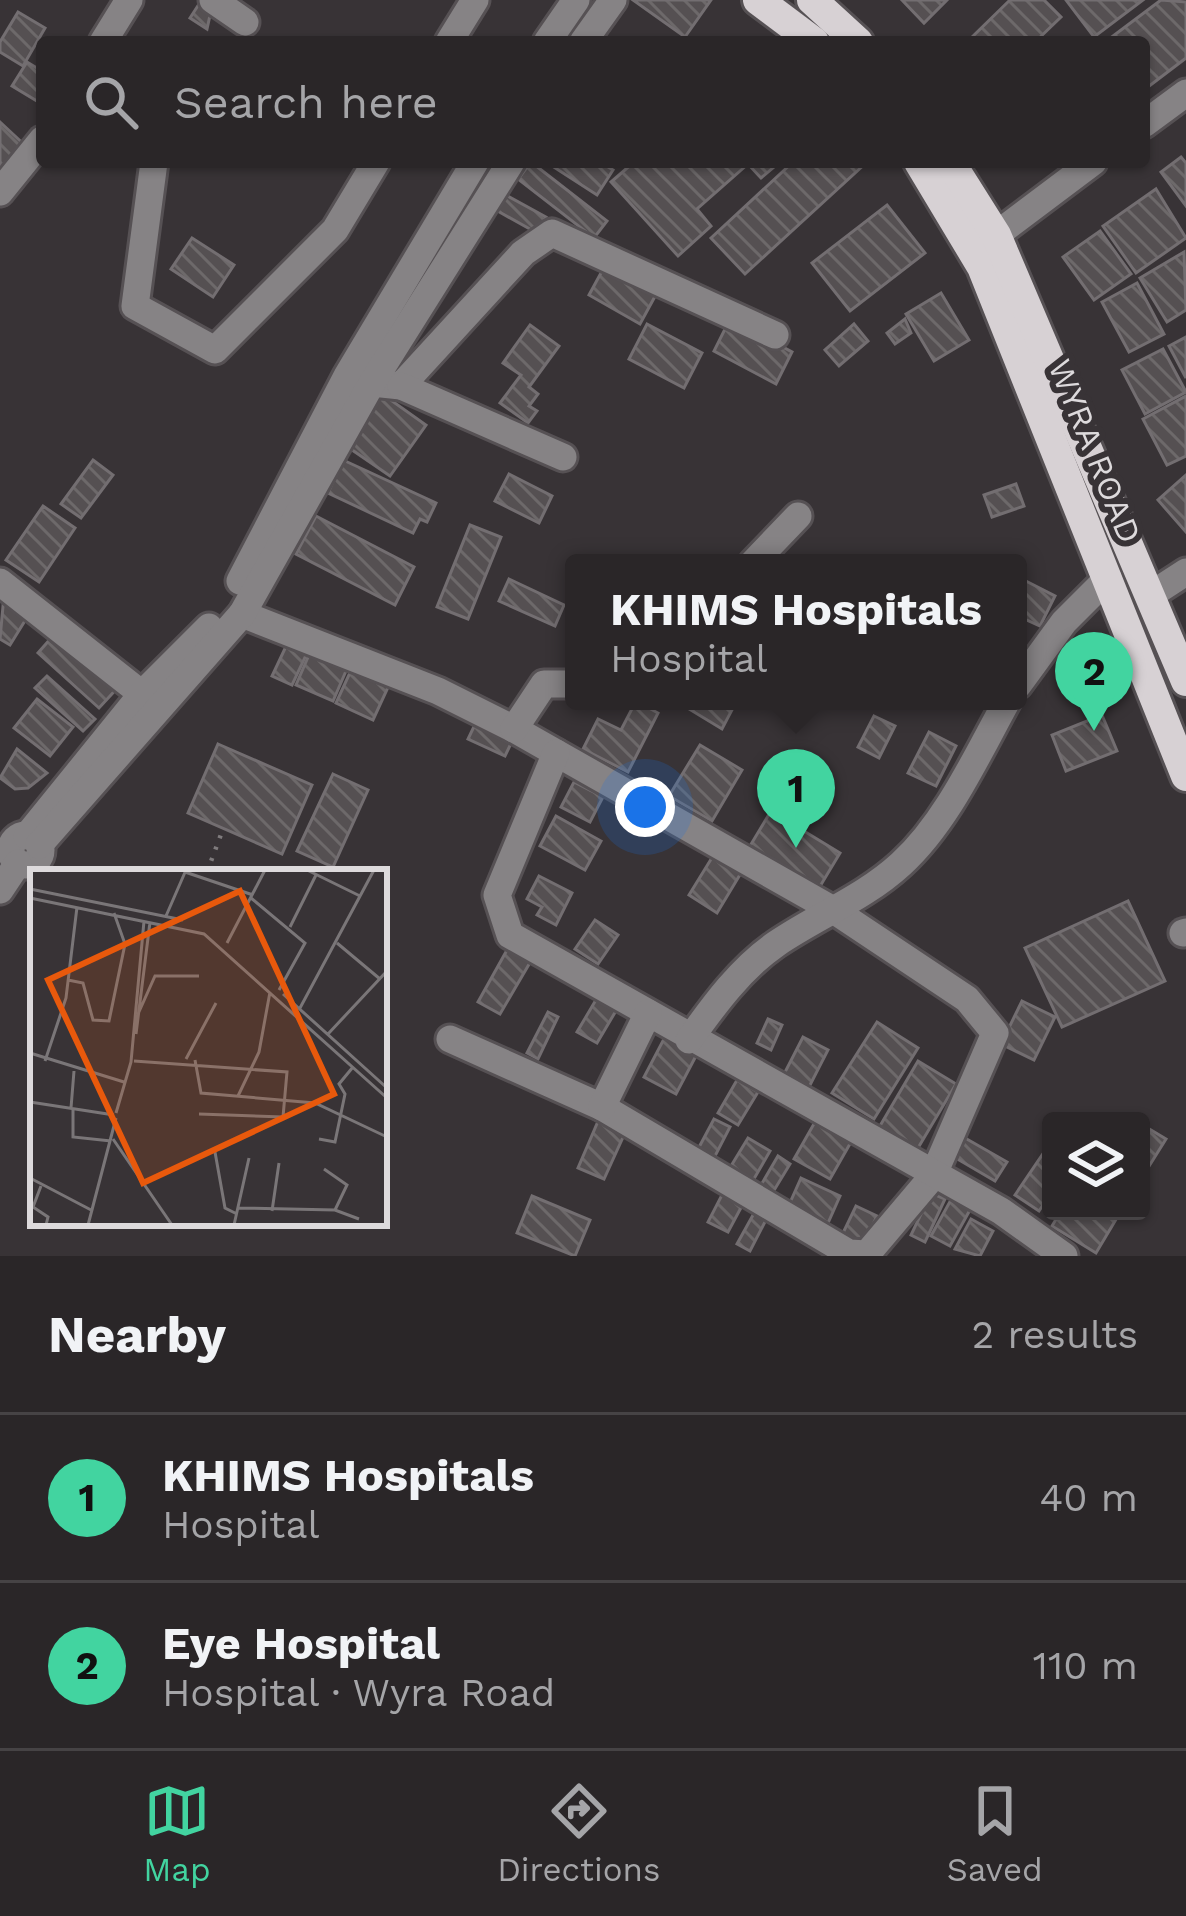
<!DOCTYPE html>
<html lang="en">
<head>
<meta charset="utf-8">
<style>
  :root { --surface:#2a2628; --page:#363234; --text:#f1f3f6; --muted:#a5a5a8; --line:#464345; --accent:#42d4a0 }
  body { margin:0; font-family:"Work Sans",sans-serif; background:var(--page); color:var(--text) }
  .controls { position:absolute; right:36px; bottom:36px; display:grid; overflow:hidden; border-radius:12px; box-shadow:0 3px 9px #0004 }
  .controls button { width:108px; height:108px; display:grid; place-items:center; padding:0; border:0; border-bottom:3px solid var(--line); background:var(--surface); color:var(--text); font:60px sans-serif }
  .you { position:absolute; left:645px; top:807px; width:42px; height:42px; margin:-30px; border:9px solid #fff; border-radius:50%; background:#1a73e8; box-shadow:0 0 0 18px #1a73e833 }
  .badge { display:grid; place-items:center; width:78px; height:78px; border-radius:50%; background:var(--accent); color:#111; font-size:39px; font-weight:700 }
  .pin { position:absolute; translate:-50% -99px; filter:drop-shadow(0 3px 6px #0008) }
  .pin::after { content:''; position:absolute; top:63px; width:42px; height:36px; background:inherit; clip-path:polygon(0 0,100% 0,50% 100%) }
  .popup { position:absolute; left:565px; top:554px; width:462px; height:156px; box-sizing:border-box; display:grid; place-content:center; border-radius:12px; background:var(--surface); filter:drop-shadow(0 3px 9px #0005); font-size:39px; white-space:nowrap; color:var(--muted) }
  .popup b { font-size:45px; color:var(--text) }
  .popup::after { content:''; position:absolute; left:50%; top:100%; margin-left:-24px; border:24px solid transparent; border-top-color:var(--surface) }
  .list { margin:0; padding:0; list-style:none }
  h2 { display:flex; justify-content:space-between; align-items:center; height:156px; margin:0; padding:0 48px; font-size:51px }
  h2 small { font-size:39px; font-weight:400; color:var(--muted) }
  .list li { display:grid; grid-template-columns:78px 1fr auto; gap:36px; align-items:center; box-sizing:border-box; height:168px; padding:0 48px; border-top:3px solid var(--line) }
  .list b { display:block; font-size:45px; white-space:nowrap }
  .list p { margin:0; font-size:39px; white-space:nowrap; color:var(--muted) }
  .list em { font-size:39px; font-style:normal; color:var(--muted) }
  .icon { flex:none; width:66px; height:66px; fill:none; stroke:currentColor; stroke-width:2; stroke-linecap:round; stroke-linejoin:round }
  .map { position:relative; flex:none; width:1186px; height:1256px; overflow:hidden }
  .search { position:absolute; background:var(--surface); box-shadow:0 3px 9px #0004; left:36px; right:36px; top:36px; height:132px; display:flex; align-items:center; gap:30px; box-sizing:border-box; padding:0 42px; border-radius:12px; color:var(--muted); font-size:45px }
  .sheet { height:492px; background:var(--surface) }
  nav { display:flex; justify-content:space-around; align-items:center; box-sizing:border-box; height:168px; border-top:3px solid var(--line); background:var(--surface); font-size:33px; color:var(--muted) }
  nav a { display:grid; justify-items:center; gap:6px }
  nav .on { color:var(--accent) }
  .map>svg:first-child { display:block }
</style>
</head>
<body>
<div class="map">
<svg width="1186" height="1256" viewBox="0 0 1186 1256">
  <defs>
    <pattern id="building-back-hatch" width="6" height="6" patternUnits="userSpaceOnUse" patternTransform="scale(3)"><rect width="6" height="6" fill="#555052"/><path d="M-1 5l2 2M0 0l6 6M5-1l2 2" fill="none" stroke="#6d696a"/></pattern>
  </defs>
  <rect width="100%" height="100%" fill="#383336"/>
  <g fill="url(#building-back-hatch)" stroke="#736e71" stroke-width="3">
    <polygon points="633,0 711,0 685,37"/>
    <polygon points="902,0 947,0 924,23"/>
    <polygon points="1010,0 1044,0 1061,17 1035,42 967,42"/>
    <polygon points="1066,0 1143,0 1094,37"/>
    <polygon points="1161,0 1186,2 1186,58 1144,90 1144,42 1105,42"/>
    <polygon points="201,1 212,6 207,29 190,18"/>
    <polygon points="18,12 45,28 23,66 0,52 0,42"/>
    <polygon points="27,62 42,71 42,104 12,86"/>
    <polygon points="0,122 30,150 0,181"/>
    <polygon points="1181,157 1186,163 1186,206 1161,172"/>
    <polygon points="531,162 607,221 594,238 518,179"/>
    <polygon points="546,162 600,162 613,170 597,195"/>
    <polygon points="634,162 780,162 761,178 748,164 697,209 711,226 678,256 611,182"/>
    <polygon points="793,162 867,162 745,274 711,238"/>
    <polygon points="1156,189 1186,238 1136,273 1103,226"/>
    <polygon points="502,193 546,217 537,233 494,209"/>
    <polygon points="887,205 925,253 850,311 812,263"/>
    <polygon points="1100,231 1131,274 1094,300 1063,257"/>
    <polygon points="192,238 234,265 213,297 171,269"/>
    <polygon points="1184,252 1186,310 1167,322 1140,278"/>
    <polygon points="608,260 659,289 640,324 589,295"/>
    <polygon points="1137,283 1164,334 1129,352 1102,302"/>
    <polygon points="941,293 969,340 934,361 906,314"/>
    <polygon points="730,319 792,352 776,384 714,351"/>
    <polygon points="905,319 911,333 895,344 887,333"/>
    <polygon points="647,324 702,353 684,388 629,359"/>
    <polygon points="854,324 868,341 839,366 825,350"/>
    <polygon points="530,325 559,346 529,387 538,394 529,406 537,411 528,423 500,403 521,375 503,363"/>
    <polygon points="1186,337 1186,378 1169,346"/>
    <polygon points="1163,349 1186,392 1145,414 1122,370"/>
    <polygon points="378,391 426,425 390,476 342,443"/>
    <polygon points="1186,396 1186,456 1167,465 1143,419"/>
    <polygon points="93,460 113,475 81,518 61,504"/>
    <polygon points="343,460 436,503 427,522 420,519 413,533 328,493"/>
    <polygon points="509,474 552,496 539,523 495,501"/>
    <polygon points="1186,475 1186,532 1158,500"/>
    <polygon points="1016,484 1024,506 992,517 984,495"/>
    <polygon points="43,506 75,528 39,582 6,560"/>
    <polygon points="316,516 414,567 395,605 296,554"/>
    <polygon points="470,525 501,537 468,619 437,607"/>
    <polygon points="1018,577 1055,596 1040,626 1018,616"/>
    <polygon points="509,579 564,605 555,626 499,601"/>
    <polygon points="4,595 31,611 10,645 0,639"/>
    <polygon points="59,629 121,684 99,708 38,653"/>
    <polygon points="289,640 309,649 292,685 272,676"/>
    <polygon points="312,648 349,664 333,701 296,685"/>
    <polygon points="353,666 390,683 373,720 336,703"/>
    <polygon points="47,676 95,719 83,731 35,688"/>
    <polygon points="37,699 73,727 50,756 14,728"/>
    <polygon points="636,701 658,713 628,772 583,749 598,719 621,730"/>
    <polygon points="676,701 723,701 734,706 722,729"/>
    <polygon points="1102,715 1117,751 1066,771 1052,735"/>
    <polygon points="479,716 516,733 505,756 468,739"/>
    <polygon points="874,716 895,726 879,758 858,747"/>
    <polygon points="929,732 956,746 936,786 908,773"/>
    <polygon points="218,744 312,785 282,854 188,813"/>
    <polygon points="700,745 742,770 712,821 669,796"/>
    <polygon points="17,749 47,773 28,788 15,789 0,778"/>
    <polygon points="333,774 368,790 333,867 297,851"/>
    <polygon points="574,782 603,797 590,822 561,807"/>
    <polygon points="771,811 840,853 819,888 750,846"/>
    <polygon points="556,816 601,841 585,870 540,846"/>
    <polygon points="713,856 741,873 717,913 689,895"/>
    <polygon points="539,876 572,893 556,925 537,915 542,907 527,899"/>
    <polygon points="1128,901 1165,981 1062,1027 1025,948"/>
    <polygon points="595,920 618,935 598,964 575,949"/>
    <polygon points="512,941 535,954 500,1014 478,1002"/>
    <polygon points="600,993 620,1004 597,1043 577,1032"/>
    <polygon points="1022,1001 1055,1017 1034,1060 1001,1044"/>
    <polygon points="548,1012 558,1017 538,1059 527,1053"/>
    <polygon points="768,1019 782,1025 771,1050 757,1043"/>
    <polygon points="877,1022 918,1048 874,1119 832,1093"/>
    <polygon points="666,1035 698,1052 676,1094 644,1077"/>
    <polygon points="803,1037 828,1050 808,1089 783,1076"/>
    <polygon points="918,1061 956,1084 915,1153 877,1131"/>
    <polygon points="737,1080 758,1092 738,1125 718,1113"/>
    <polygon points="602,1112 629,1124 604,1179 578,1168"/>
    <polygon points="714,1119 730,1127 713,1160 697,1151"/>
    <polygon points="815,1122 851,1142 830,1179 794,1159"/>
    <polygon points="1141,1124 1166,1139 1141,1179"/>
    <polygon points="748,1138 770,1151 751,1184 728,1171"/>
    <polygon points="965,1138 1007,1162 995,1181 954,1157"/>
    <polygon points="1051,1142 1051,1193 1039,1211 1015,1195"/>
    <polygon points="778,1156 790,1164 773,1192 761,1185"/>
    <polygon points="801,1178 840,1196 828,1223 789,1205"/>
    <polygon points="724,1191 744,1202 728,1232 708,1222"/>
    <polygon points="931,1193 945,1199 925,1242 911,1235"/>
    <polygon points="532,1196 590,1220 575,1256 517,1233"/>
    <polygon points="952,1198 971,1208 950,1246 931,1236"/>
    <polygon points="758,1206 770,1212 750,1251 737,1244"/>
    <polygon points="856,1206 877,1216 862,1248 841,1237"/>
    <polygon points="1061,1211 1121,1211 1096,1253 1052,1226"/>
    <polygon points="971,1219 993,1231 980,1256 955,1249"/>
  </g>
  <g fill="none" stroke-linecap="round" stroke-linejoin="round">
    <defs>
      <g id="minor">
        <polyline points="213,0 245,22"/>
        <polyline points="103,42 129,0"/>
        <polyline points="449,42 475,0"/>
        <polyline points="547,42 576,0"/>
        <polyline points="583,42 613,0"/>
        <polyline points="1144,124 1186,93"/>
        <polyline points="154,162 135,306 215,350 335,230 376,162"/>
        <polyline points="0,192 42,140"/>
        <polyline points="996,235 1093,162"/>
        <polyline points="372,383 401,386 523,253 552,233 775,335"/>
        <polyline points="401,386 563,457"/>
        <polyline points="753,563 798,516"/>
        <polyline points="240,581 347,376 475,162"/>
        <polyline points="0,582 142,694"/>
        <polyline points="1149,596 1186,572"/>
        <polyline points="242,614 438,691 514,729 835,911 967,999 995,1033 933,1176 867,1254 849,1253 602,1107 450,1039"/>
        <polyline points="1018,685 1064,622 1108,578"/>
        <polyline points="514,729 544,684 574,684"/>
        <polyline points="556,753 497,895 510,935 1001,1211 1064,1256"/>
        <circle cx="26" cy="850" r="15"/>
        <polyline points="27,836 142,694 209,627"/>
        <polyline points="39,845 242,614 372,383 511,162"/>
        <polyline points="0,890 18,863"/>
        <polyline points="1183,933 1186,932"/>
        <path d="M689,1040C714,1005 741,968 776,944C817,916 864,898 901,864C947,822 977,755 1007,701"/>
        <polyline points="602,1107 648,1013"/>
      </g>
      <g id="major">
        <polyline points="758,0 814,42"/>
        <polyline points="812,0 858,42"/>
        <polyline points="919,162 982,267 1186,776"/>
        <polyline points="950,162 996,235 1186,681"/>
      </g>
    </defs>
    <use href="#minor" stroke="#565154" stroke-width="33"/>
    <use href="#major" stroke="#565154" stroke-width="36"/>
    <polyline stroke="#7f7b7d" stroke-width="4.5" stroke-dasharray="3 9" stroke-linecap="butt" points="207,872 223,829"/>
    <use href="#minor" stroke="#868385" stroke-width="27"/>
    <use href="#major" stroke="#d7d1d4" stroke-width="30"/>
  </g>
  <g text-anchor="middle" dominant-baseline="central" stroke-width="12" stroke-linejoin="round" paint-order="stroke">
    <g font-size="33" fill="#dddadc" stroke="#383336">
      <text transform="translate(1095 451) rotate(68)">WYRA ROAD</text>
    </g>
  </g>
  <g transform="translate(30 869)">
    <rect width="357" height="357" fill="#383336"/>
    <path fill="none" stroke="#7a7678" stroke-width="3" d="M277,1L330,27M155,3L223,26M0,20L153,51M0,29L174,65L357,229M221,29L275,74L249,121M136,47L156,1M260,58L286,6M197,74L235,1M307,74L350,110M38,111L53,114L63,151L79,152L95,75L84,44M253,125L357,219M270,139L344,1M108,145L125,107H169M106,165L120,53M298,165L357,102M0,184L94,213M156,190L186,134M165,191L171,224L285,234L357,268M15,192L36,129L47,38M104,192L257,203L253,248L169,245M208,227L229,183L240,123M0,233L84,246M41,239L44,202M43,239V268L81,272M86,244L101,193L114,52M83,270L142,356M289,270L305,273L315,225L309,215L323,198M185,283L195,339L207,345M294,300L317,316L305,341M0,309L63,342M11,317L3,338L18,348L16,356M209,339L305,341L329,350M242,342L249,294M58,356L86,249M204,356L219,289"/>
    <path fill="#e8590c" fill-opacity="0.15" stroke="#e8590c" stroke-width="6" d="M210,22L304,225L113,314L18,111Z"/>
    <rect width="357" height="357" fill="none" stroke="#dddadc" stroke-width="6"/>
  </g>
</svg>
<div class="controls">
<button><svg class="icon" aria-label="layers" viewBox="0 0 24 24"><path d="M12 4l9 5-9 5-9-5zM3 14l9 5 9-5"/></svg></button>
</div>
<div class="you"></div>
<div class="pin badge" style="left:796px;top:848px">1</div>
<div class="popup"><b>KHIMS Hospitals</b>Hospital</div>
<div class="pin badge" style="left:1094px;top:731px">2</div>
<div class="search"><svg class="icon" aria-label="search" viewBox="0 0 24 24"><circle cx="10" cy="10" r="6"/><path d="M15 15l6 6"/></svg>Search here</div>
</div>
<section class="sheet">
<h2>Nearby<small>2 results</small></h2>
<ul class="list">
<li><span class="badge">1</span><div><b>KHIMS Hospitals</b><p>Hospital</p></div><em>40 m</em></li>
<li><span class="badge">2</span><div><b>Eye Hospital</b><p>Hospital · Wyra Road</p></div><em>110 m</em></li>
</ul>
</section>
<nav>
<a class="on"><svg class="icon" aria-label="map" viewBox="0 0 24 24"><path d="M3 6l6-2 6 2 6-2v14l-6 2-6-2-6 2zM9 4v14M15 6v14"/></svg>Map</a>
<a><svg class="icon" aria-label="directions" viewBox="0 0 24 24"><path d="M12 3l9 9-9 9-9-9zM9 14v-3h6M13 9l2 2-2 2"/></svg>Directions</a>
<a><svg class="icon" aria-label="saved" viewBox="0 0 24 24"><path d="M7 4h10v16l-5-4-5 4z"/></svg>Saved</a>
</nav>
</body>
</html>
